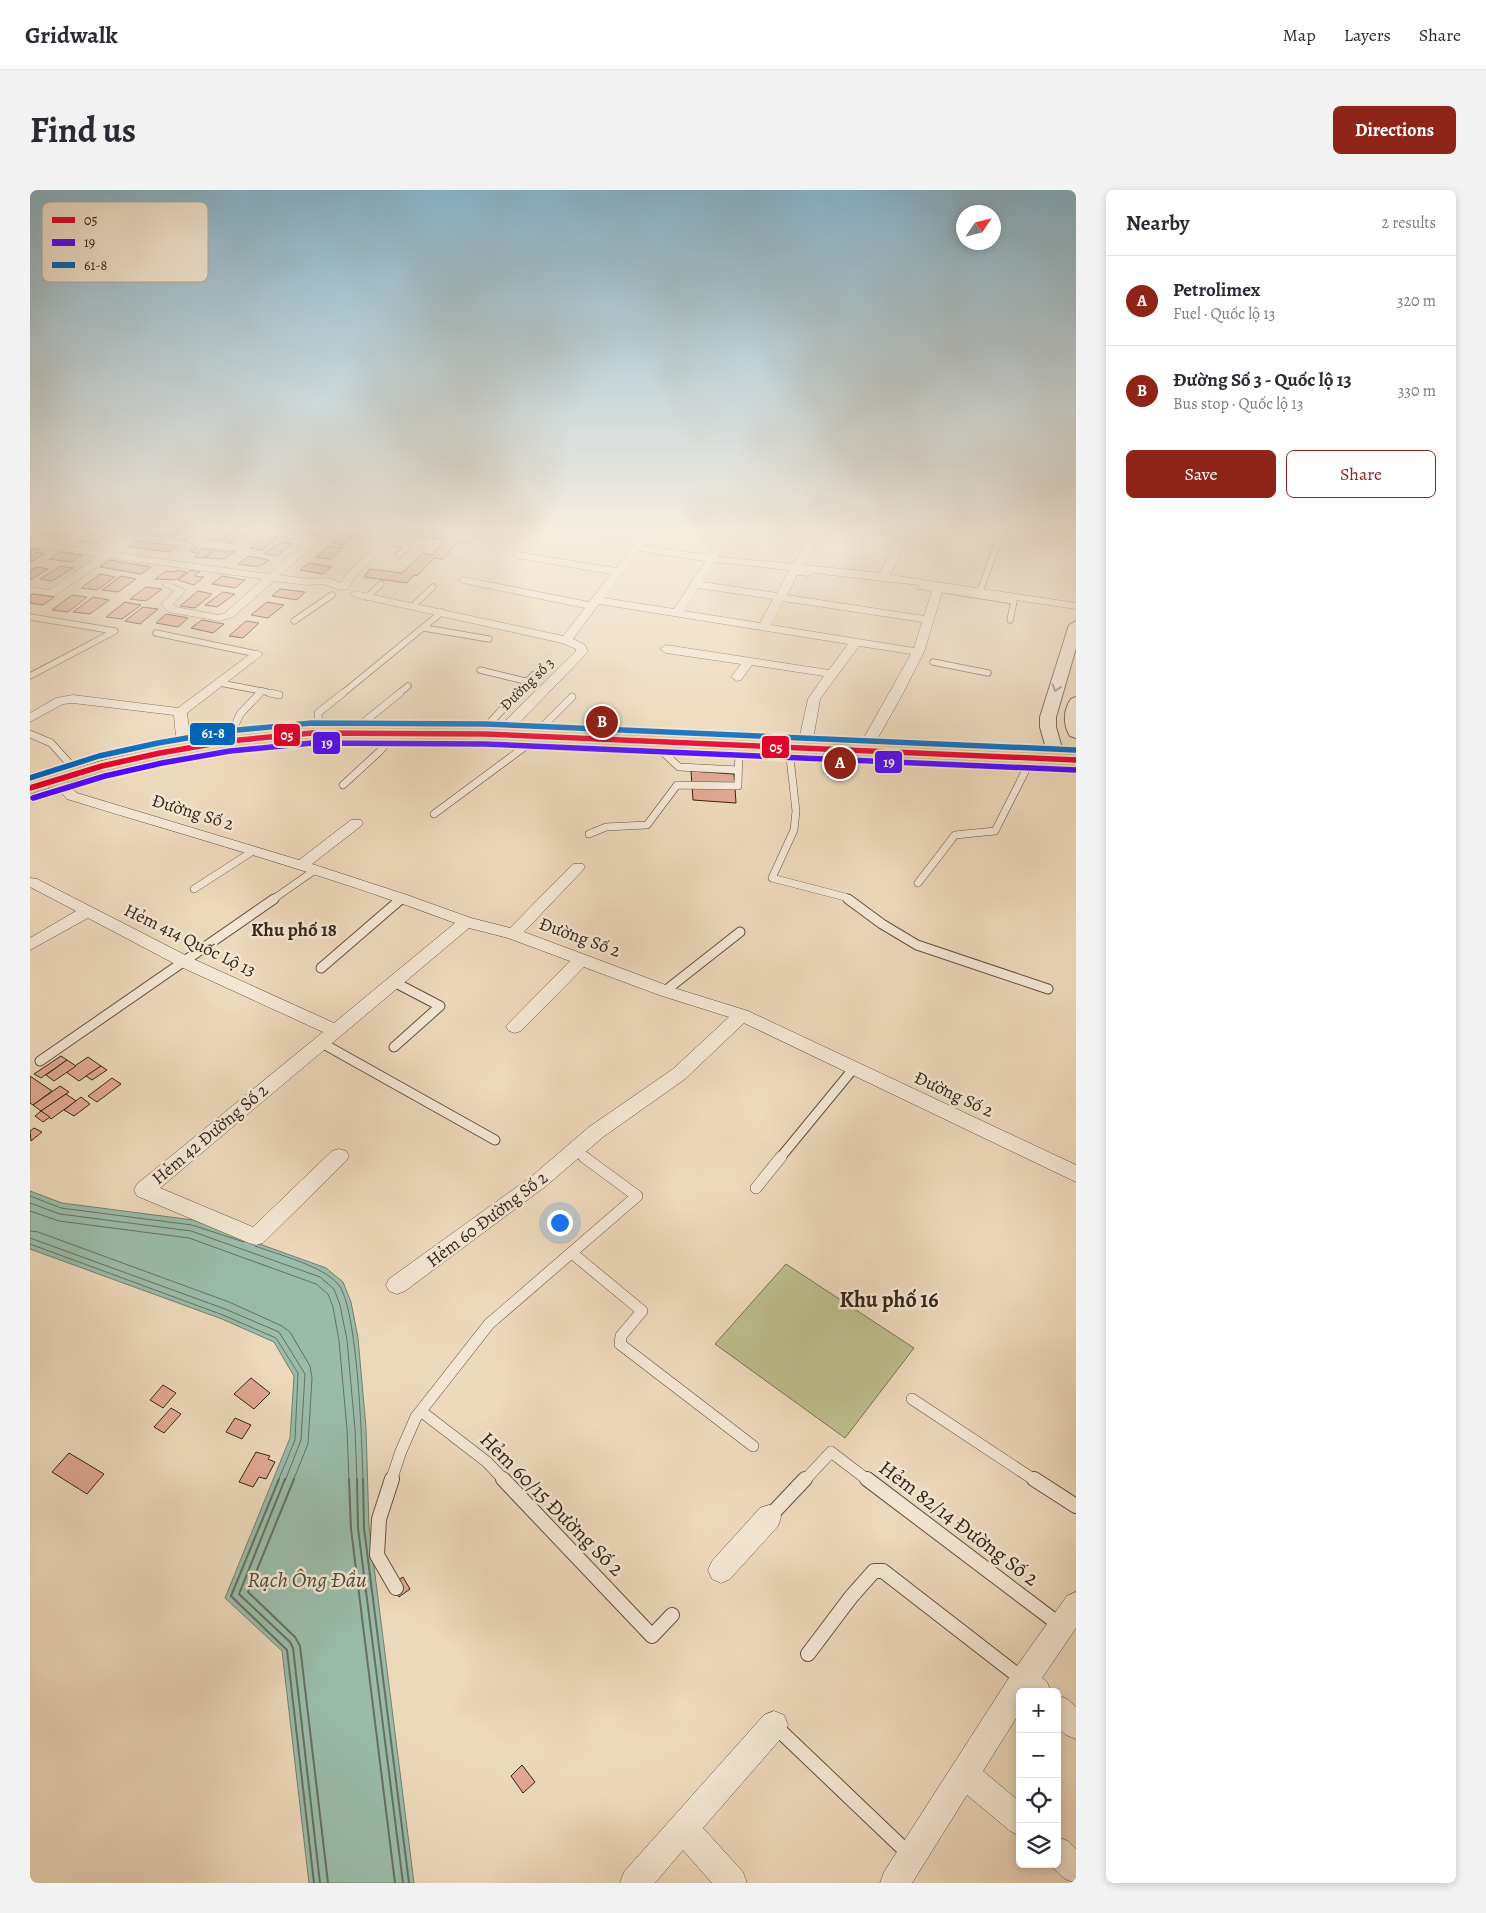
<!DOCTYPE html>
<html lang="en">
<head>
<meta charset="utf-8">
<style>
  :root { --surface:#fff; --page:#f2f2f3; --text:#2b2b33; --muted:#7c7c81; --line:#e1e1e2; --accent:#8f2418 }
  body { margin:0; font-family:Alegreya,serif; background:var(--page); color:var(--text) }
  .controls { position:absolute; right:15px; bottom:15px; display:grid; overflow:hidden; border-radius:8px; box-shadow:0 2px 8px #0003 }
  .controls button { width:45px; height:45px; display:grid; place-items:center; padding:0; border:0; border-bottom:1px solid var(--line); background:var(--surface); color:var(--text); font:25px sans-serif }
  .compass { position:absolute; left:926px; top:15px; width:45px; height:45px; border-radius:50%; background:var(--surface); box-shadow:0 2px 8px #0003; rotate:55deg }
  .you { position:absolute; left:529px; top:1032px; width:18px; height:18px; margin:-12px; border:4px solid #fff; border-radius:50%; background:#1a73e8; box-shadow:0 0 0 8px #1a73e833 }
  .badge { display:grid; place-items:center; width:32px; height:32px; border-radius:50%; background:var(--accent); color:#fff; font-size:16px; font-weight:700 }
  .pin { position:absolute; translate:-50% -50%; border:2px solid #fff; box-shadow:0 1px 5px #0006 }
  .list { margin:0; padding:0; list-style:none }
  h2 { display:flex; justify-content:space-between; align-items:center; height:65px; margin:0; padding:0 20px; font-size:21px }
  h2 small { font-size:16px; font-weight:400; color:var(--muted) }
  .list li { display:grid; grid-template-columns:32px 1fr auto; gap:15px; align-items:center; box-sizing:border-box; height:90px; padding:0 20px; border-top:1px solid var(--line) }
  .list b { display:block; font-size:19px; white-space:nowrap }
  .list p { margin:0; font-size:16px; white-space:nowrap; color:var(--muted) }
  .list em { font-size:16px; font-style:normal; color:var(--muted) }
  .actions { display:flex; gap:10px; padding:15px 20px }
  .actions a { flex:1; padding:11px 0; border:1px solid var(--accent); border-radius:8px; text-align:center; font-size:18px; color:var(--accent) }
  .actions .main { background:var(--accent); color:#fff }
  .icon { flex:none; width:28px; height:28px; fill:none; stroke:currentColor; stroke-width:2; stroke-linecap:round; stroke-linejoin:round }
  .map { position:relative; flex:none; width:1046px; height:1693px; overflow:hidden; border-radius:8px }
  header { display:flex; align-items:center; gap:30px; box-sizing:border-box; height:70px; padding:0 25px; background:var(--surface); border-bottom:1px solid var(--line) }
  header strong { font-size:24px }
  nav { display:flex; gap:28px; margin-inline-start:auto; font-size:18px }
  .intro { display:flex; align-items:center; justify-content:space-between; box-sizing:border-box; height:120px; padding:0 30px }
  h1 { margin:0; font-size:35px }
  .button { padding:12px 22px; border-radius:8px; background:var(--accent); color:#fff; font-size:18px; font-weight:700 }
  main { display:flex; gap:30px; padding:0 30px }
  aside { flex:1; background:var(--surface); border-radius:8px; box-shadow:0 2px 8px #0003 }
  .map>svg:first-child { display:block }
</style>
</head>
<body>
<header>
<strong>Gridwalk</strong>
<nav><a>Map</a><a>Layers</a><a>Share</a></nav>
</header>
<div class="intro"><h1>Find us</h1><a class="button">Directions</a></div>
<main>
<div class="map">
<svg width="1046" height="1693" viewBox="0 0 1046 1693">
  <rect width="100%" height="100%" fill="#ecd8ba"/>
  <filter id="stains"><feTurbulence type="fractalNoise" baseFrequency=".004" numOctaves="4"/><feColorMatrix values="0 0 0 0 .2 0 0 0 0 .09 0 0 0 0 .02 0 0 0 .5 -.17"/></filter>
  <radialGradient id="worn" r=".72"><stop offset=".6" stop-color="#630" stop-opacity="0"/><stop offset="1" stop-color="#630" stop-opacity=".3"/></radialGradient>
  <polygon fill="#bdbd8c" stroke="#797152" points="756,1074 884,1158 815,1248 685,1154"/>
  <polygon fill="#9abbaa" stroke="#727f6f" points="0,1001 32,1013 163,1030 296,1078 313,1092 321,1112 328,1148 336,1238 339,1337 384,1693 279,1693 252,1461 195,1408 260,1248 264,1186 244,1152 192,1129 0,1059"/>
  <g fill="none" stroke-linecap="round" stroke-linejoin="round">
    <g stroke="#687060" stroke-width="1">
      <polyline points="0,1006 31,1018 162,1035 214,1052"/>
      <polyline points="0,1013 30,1024 161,1041 290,1087 304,1099 310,1115 317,1150 325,1239 327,1291"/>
      <polyline points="0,1021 29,1031 159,1048 286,1094 298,1104 303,1117 309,1151 317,1239 319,1291"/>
      <polyline points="0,1041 8,1042 199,1112 252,1136 260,1142 280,1176 282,1188 278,1254 263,1291"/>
      <polyline points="0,1048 195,1119 249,1142 275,1184 271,1250 255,1291"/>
      <polyline points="0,1054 193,1125 246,1148 268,1183 265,1250 248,1291"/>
      <path d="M225,1056C249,1065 291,1075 308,1094C328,1117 332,1255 333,1291"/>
    </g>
    <g stroke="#687060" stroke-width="2">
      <polyline points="249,1289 201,1406 257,1460 284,1693"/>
      <polyline points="255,1289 209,1404 260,1452 263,1458 290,1693"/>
      <polyline points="264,1289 218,1402 265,1447 270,1456 298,1693"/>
      <polyline points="319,1289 321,1339 365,1693"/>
      <polyline points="327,1289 328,1338 373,1693"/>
      <polyline points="333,1289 334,1338 379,1693"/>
    </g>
  </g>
  <g fill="#e0a791" stroke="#352517">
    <polygon points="10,339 28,339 16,347 8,346 12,344 4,342"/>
    <polygon points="41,339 48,340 38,347 18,348 29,341 37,342"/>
    <polygon points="84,339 98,339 90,344 79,342"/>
    <polygon points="133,339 149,339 137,348 123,346"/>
    <polygon points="154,339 171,340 154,351 140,349"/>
    <polygon points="189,339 205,341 192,351 176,349"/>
    <polygon points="278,339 287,339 301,341 293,347 271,343"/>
    <polygon points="420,339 471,339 467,343 451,341 440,353 428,352 413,369 404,368 387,386 384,385 377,393 334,387 340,379 372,383 392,363 402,365 415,350 383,346 387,341 415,344"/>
    <polygon points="212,341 219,342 204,354 197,353"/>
    <polygon points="315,341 327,342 314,355 301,353"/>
    <polygon points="55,345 76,347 68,353 47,351"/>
    <polygon points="236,346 248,348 233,360 220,358"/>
    <polygon points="108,351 147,356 139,362 99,357"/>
    <polygon points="250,352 262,354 247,366 234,364"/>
    <polygon points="168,356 176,357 174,359 184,360 174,368 164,367 169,363 160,362"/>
    <polygon points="298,356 313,358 300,369 286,367"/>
    <polygon points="1,358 10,359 5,362 14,364 3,371 0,371"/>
    <polygon points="185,360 196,362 205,361 195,369 175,368"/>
    <polygon points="30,362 52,365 41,372 19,369"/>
    <polygon points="219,366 239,370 229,377 208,374"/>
    <polygon points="80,370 121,377 111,384 70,377"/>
    <polygon points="279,373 301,377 293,384 270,380"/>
    <polygon points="31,376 43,378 22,391 10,389"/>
    <polygon points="7,377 18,379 0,390 0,381"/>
    <polygon points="147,380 157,382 146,390 125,389 136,381 144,382"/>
    <polygon points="161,380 170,382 164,386 174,387 164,395 148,390"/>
    <polygon points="70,384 85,387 67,400 51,398"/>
    <polygon points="91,386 106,389 88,402 72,400"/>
    <polygon points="192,386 215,390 205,398 182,394"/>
    <polygon points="116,397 132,399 116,411 100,409"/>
    <polygon points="250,399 275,402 267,410 242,406"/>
    <polygon points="168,401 182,404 165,418 150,416"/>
    <polygon points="193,402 205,404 187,417 175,415"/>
    <polygon points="3,404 24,407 13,415 0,413 0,406"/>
    <polygon points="42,405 57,407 38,422 22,420"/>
    <polygon points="63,407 79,410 60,424 43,422"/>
    <polygon points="95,412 111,415 92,429 76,427"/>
    <polygon points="237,412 254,415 238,428 221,425"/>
    <polygon points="113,417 128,419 110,434 95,431"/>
    <polygon points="136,424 158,428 148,437 126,433"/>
    <polygon points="172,430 194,434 183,443 161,438"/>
    <polygon points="216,431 229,433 213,448 199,446"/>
    <polygon points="800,568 819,569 820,575 800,574"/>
    <polygon points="661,581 704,584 706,613 663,610"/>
    <polygon points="31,866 37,870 11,888 4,884"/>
    <polygon points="58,867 71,876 49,891 36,882"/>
    <polygon points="37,870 46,876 24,891 16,885"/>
    <polygon points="71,876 77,880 62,890 56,886"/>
    <polygon points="0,886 22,901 3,915 0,913"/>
    <polygon points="82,888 91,894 67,912 58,906"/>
    <polygon points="30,896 39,902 11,921 3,915"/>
    <polygon points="36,904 46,911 21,929 11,921"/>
    <polygon points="51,907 60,914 44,926 34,920"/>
    <polygon points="11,921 20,927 13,932 5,926"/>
    <polygon points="4,938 12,942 1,951 0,941"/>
    <polygon points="221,1188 240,1203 224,1219 204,1204"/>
    <polygon points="133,1195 146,1203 133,1218 120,1210"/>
    <polygon points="141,1218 151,1224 134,1243 124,1237"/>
    <polygon points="205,1228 221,1235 212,1249 196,1242"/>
    <polygon points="226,1262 240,1266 238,1269 245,1272 236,1289 229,1287 223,1297 209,1292"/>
    <polygon points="39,1263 74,1284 57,1304 22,1282"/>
    <polygon points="373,1387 380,1399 369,1407 362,1394"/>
    <polygon points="492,1575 505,1592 493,1603 481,1586"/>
  </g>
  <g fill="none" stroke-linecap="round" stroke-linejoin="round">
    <defs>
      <g id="service-far4">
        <polyline points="356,351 379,355 369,365"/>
        <polyline points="908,399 984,411 980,430"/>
        <polyline points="950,401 973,339"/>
        <polyline points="337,407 351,394"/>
        <polyline points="383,416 403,397"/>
        <polyline points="0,427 85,441 0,486"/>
        <polyline points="264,431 302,405"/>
        <polyline points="394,438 459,449"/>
        <polyline points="126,443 227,464"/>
        <polyline points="903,472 958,483"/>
        <polyline points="450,480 495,491"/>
        <polyline points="190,493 232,501 229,504"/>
        <polyline points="232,501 245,504"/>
        <polyline points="312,504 412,422"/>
        <polyline points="368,504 378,496"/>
        <polyline points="486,504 503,485"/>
      </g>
      <g id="service-far3">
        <polyline points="240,503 249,505"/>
        <polyline points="334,532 370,503"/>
        <polyline points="460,533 487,503"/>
        <polyline points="289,534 288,523 313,503"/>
        <polyline points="513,536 542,507"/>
        <polyline points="202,542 210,524 230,503"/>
        <polyline points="0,544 21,553 40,574"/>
        <polyline points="622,552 649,577 708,580"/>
        <polyline points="759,559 766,621 764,640 742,688 815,707 820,710"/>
        <polyline points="789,560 795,569 800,571"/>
        <polyline points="819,571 822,570 824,562"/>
        <polyline points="313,595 350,561 364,543"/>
        <polyline points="404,624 508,547"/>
        <polyline points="559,644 576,637 617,635 647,595 708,596 709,556"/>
        <polyline points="888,693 925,645 965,641 1002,568"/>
        <polyline points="164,699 223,661"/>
        <polyline points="242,710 285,680"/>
        <polyline points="369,710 372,708"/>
      </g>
      <g id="service-far2">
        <polyline points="818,709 852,734 887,755 1018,799"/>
        <polyline points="291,778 371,709"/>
        <polyline points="364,792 410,816 364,857"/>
        <polyline points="635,801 710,742"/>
        <polyline points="290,852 465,950"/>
        <polyline points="10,871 244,709"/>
        <polyline points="545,960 556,968"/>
        <polyline points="750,968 824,878"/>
      </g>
      <g id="service-far1">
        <polyline points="726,998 751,967"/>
        <polyline points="542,1063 612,1121 591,1146 590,1154 723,1256"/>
        <polyline points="882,1209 1006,1291"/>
        <polyline points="392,1222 457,1272 475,1291"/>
        <polyline points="361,1291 371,1261 386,1227 459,1134 607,1006 554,967"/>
        <polyline points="774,1291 801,1262 839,1291"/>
      </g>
      <g id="service">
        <polyline points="362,1289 349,1329 347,1365 366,1398"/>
        <polyline points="473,1289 622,1446 642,1425"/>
        <polyline points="837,1289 1030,1435"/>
        <polyline points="1004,1289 1046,1316"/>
        <polyline points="741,1325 775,1289"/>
        <polyline points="778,1464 821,1407 844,1381 853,1381 991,1488"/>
        <polyline points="746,1537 878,1663"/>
      </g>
      <g id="minor">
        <polygon points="108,339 119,339 87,363 239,384 276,351 238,345 226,347 205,360 167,357 162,354 167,351 203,354 219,342 238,339 283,346 287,351 286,353 250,385 277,389 298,388 311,393 316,384 355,347 317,342 312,339 337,339 360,342 364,339 374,339 324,388 318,399 310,400 294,394 277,395 244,391 203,427 193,430 189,431 138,422 131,414 144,401 132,395 137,392 156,400 143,414 146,417 189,425 195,423 233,389 79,368 25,406 0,403 0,397 19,400 68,366 0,357 0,351 75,361"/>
        <path d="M531,339H556L611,346L616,339H626L613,356L678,365L695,339H705L688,367L764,374L782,339H792L774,375L850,383L872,339H882L860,385L1046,413V419L913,399L894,462L871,507L845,553L838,557L831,553L881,464L829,456L790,509L783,550L776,554L769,550L778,509L794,486L722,475L711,490L707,491L701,487L711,474L636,463L630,459L636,455L799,480L818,454L569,414L543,449L555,455L558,462L556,464L475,547L470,548L464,544L465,541L546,461V459L532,453L325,407L320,404L325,401L533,446L555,418L433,393L428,390L433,387L559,412L581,384L487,368L482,365L487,362L586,378L606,351L536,342ZM609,361L675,371L644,419L574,408ZM684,372L759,380L747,403L672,392ZM783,383L889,395V399L902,401L894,426L757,405L767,385L778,386ZM668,398L743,409L730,433L654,421ZM753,411L892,432L884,458L741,435Z"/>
        <polygon points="227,460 233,464 231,466 157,523 160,547 158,550 148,550 146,547 144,525 43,513 33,514 0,532 0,523 26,508 43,505 148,518 223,462"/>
        <path d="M25,586L30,587L47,603L269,670L321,630H331L333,633L331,636L282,674L377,705L441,728L480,738L543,674H553L555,677L553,680L494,742L641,797L718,821L1046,975V992L714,833L655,889L573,947L516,996L375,1101L367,1104L359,1101L356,1095L359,1089L502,986L559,937L643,879L699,827L629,805L554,777L491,841L485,843L479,841L476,837L479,833L540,771L478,748L439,738L130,998L223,1037L302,961L309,959L316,961L319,966L316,971L233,1053L226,1055L219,1053L107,1006L104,1000L107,994L293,842L149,776L58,728L0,760V748L46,721L0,697V688L7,689L161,768L304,833L425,733C298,685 167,649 37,609L18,590Z"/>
        <polygon points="739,1315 748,1318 751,1327 748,1336 700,1389 691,1393 682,1389 678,1380 682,1371 730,1318"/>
        <polygon points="1046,1402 1046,1438 1012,1488 1017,1492 1021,1502 990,1502 990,1522 953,1581 990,1612 990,1646 980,1641 937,1605 882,1693 850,1693 854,1682 984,1480 1037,1406"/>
        <polygon points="1027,1505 1037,1509 1046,1517 1046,1549 1036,1545 1027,1537"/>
        <polygon points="744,1521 754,1525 758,1535 754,1545 673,1638 713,1682 717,1693 682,1693 653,1660 625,1693 590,1693 594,1682 734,1525"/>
        <polygon points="1027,1647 1038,1651 1046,1659 1046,1693 1035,1689 1019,1674 1027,1674"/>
      </g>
      <g id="tertiary">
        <polygon points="1046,431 1046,458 1026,527 1026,537 1035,569 1033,572 1021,572 1019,569 1010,537 1010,527 1039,435"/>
        <path d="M1046,507V548L1040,546C1033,535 1033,520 1041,509Z"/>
      </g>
      <path id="trunk" d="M282,537L455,538L1046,564V576L455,550L282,549L199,557L130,569L77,581L0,604V591C65,571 130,555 198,545C226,541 254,540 282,537Z"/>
    </defs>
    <use href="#service-far4" stroke="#635240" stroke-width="7"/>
    <use href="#service-far3" stroke="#635240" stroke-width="8"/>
    <use href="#service-far2" stroke="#635240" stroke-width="11"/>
    <use href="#service-far1" stroke="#635240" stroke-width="12"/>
    <use href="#service" stroke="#635240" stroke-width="16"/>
    <use href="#minor" stroke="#635240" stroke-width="1"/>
    <use href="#tertiary" stroke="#635240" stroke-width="2"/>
    <use href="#trunk" stroke="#352517" stroke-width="1"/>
    <use href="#service-far4" stroke="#f3e6d2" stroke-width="5.5"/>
    <use href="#service-far3" stroke="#f3e6d2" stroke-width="7"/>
    <use href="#service-far2" stroke="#f3e6d2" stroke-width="9"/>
    <use href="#service-far1" stroke="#f3e6d2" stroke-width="11"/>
    <use href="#service" stroke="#f3e6d2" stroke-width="14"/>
    <use href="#minor" fill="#f3e6d2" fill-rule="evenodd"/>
    <use href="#tertiary" fill="#f3e6d2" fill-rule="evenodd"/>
    <use href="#trunk" fill="#e6bc7d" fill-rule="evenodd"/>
    <defs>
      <polyline id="bus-1" points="0,598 72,576 130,563 199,551 282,543 455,544 1046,570"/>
      <polyline id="bus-2" points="3,608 75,586 132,573 200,561 282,553 455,554 1046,580"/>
      <polyline id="bus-3" points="0,588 69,566 128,553 198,541 282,533 455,534 1046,560"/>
    </defs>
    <use href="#bus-1" stroke="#f3e6d2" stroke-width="9"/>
    <use href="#bus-2" stroke="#f3e6d2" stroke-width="9"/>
    <use href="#bus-3" stroke="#f3e6d2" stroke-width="9"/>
    <use href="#bus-1" stroke="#e4002b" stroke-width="5.5"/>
    <use href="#bus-2" stroke="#4f0aff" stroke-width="5.5"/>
    <use href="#bus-3" stroke="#0065bd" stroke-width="5.5"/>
  </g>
  <defs><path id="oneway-chevron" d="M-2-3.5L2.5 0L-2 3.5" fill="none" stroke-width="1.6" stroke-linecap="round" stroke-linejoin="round" transform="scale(1.25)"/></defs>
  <use stroke="#948674" href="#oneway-chevron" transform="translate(1026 498) rotate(108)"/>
  <linearGradient id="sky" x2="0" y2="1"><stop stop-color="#89b7cf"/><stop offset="0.59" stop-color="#f6ede0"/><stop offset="1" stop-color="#f6ede0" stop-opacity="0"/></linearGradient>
  <rect width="1046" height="576" fill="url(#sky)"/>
  <g text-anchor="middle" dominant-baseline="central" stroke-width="5" stroke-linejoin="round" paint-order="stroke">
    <g font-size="15" fill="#352517" stroke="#f3e6d2">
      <text transform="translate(497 494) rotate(-44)">Đường sổ 3</text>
    </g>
    <g font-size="18" fill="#352517" stroke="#f3e6d2">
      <text transform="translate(163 622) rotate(17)">Đường Số 2</text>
      <text transform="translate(550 747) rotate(20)">Đường Số 2</text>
      <text transform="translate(160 750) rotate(26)">Hẻm 414 Quốc Lộ 13</text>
      <text transform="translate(924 904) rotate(25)">Đường Số 2</text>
      <text transform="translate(180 944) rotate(-40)">Hẻm 42 Đường Số 2</text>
      <text transform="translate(457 1029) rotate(-37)">Hẻm 60 Đường Số 2</text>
    </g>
    <g font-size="19" font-weight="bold" fill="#352517" stroke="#f3e6d2">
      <text x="264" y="740">Khu phố 18</text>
    </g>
    <g font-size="21" fill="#352517" stroke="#f3e6d2">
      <text transform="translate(522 1314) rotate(45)">Hẻm 60/15 Đường Số 2</text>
      <text transform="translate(929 1333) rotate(37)">Hẻm 82/14 Đường Số 2</text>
    </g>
    <g font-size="22" font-weight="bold" fill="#352517" stroke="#f3e6d2">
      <text x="859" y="1110">Khu phố 16</text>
    </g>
    <g font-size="22" font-style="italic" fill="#4e4a3c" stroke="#f3e6d2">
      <text x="277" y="1390">Rạch Ông Đầu</text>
    </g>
  </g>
  <rect x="12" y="12" width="166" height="80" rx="8" fill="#f3e6d2" stroke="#baac9a" stroke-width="1"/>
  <rect x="22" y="27" width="23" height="6" fill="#e4002b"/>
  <rect x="22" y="49" width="23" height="7" fill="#4f0aff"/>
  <rect x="22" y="72" width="23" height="6" fill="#0065bd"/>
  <g font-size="14" fill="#352517">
    <text x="54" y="35">05</text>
    <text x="54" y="57">19</text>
    <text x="54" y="80">61-8</text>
  </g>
  <g stroke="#f3e6d2" stroke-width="2">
    <rect x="159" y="532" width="47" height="24" rx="5" fill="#0065bd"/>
    <rect x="243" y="533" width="28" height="24" rx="5" fill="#e4002b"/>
    <rect x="282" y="541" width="29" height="24" rx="5" fill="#4f0aff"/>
    <rect x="731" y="545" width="29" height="24" rx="5" fill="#e4002b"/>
    <rect x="844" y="560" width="29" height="24" rx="5" fill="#4f0aff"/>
  </g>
  <g font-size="14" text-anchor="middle" font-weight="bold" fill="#fff">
    <text x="183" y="548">61-8</text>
    <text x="257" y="550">05</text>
    <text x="297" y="558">19</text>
    <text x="746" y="562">05</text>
    <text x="859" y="577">19</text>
  </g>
  <rect width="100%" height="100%" filter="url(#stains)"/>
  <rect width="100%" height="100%" fill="url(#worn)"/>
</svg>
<div class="controls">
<button>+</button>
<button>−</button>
<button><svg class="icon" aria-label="locate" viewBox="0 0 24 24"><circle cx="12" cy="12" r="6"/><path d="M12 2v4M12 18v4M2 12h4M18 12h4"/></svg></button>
<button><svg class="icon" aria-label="layers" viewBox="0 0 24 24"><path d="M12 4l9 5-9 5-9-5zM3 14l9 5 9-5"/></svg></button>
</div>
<svg class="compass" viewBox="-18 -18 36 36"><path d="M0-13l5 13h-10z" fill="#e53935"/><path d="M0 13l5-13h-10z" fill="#7c7c81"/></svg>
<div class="you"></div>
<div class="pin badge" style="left:810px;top:573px">A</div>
<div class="pin badge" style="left:572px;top:532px">B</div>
</div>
<aside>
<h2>Nearby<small>2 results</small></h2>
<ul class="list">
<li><span class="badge">A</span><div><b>Petrolimex</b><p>Fuel · Quốc lộ 13</p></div><em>320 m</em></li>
<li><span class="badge">B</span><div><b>Đường Số 3 - Quốc lộ 13</b><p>Bus stop · Quốc lộ 13</p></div><em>330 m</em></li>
</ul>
<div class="actions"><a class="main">Save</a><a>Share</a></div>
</aside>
</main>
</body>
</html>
